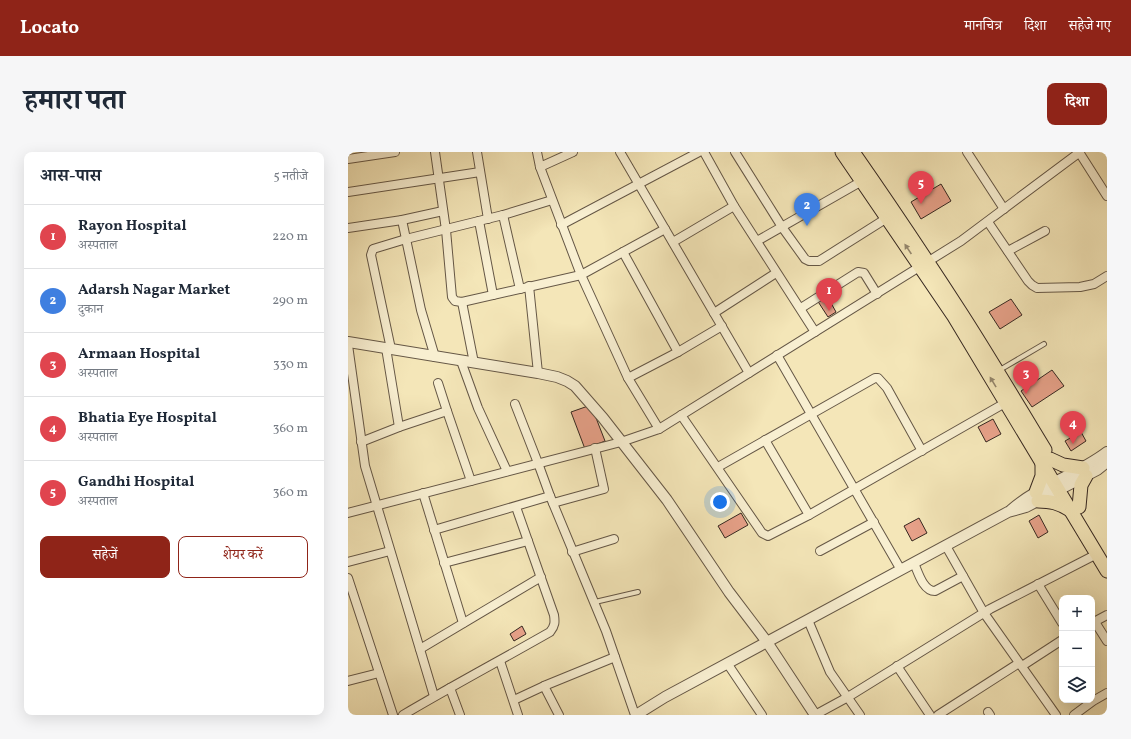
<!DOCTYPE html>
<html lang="hi">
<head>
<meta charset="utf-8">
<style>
  :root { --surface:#fff; --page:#f6f6f7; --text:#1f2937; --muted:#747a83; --line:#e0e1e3; --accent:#8f2418 }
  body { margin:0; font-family:Vollkorn,"Noto Serif Devanagari",serif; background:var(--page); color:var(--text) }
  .controls { position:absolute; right:12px; bottom:12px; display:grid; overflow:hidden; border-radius:8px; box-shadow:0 4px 16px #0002 }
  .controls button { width:36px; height:36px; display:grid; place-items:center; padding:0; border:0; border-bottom:1px solid var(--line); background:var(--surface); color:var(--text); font:20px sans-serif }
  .you { position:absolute; left:372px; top:350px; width:14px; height:14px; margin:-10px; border:3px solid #fff; border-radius:50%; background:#1a73e8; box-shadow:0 0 0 6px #1a73e833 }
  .badge { display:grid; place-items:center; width:26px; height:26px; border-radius:50%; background:var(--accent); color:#fff; font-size:13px; font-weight:700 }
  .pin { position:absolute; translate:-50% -33px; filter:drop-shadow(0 1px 2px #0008) }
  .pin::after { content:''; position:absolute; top:21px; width:14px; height:12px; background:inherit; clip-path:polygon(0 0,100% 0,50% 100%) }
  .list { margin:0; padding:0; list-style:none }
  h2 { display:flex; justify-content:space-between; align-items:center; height:52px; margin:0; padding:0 16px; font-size:17px }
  h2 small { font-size:13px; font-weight:400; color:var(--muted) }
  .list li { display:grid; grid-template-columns:26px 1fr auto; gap:12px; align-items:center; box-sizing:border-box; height:64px; padding:0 16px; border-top:1px solid var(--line) }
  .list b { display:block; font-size:15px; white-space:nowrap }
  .list p { margin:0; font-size:13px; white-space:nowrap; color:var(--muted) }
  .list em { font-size:13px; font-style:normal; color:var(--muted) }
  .actions { display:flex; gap:8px; padding:12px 16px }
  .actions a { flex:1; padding:9px 0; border:1px solid var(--accent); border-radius:8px; text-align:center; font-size:14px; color:var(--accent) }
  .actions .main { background:var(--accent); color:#fff }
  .icon { flex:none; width:22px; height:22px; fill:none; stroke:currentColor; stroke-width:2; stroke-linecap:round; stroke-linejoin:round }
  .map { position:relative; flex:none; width:759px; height:563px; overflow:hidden; border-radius:8px }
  header { display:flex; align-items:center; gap:24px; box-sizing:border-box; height:56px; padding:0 20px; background:var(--accent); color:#fff }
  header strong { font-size:19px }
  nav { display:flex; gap:22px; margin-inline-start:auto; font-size:14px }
  .intro { display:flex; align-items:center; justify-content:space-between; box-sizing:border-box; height:96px; padding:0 24px }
  h1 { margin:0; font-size:28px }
  .button { padding:10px 18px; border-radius:8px; background:var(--accent); color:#fff; font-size:14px; font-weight:700 }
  main { display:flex; gap:24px; padding:0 24px }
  aside { flex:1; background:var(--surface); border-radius:8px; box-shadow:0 4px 16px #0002 }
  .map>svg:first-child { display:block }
</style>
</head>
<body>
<header>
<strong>Locato</strong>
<nav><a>मानचित्र</a><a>दिशा</a><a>सहेजे गए</a></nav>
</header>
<div class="intro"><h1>हमारा पता</h1><a class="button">दिशा</a></div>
<main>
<aside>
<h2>आस-पास<small>5 नतीजे</small></h2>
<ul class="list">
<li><span class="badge" style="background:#e0444e">1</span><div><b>Rayon Hospital</b><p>अस्पताल</p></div><em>220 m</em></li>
<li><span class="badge" style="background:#3f7fe0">2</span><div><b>Adarsh Nagar Market</b><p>दुकान</p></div><em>290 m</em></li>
<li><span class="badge" style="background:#e0444e">3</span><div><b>Armaan Hospital</b><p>अस्पताल</p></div><em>330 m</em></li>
<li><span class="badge" style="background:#e0444e">4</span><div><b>Bhatia Eye Hospital</b><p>अस्पताल</p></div><em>360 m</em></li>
<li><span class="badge" style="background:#e0444e">5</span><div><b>Gandhi Hospital</b><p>अस्पताल</p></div><em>360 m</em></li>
</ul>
<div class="actions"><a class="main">सहेजें</a><a>शेयर करें</a></div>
</aside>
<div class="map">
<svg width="759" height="563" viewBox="0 0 759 563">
  <rect width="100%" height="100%" fill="#f4e6b8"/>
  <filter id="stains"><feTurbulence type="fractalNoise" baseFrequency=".005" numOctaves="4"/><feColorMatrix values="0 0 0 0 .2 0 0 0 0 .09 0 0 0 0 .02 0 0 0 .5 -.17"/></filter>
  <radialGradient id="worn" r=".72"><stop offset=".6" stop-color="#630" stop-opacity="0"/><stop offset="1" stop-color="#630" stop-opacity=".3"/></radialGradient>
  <g fill="#e7a189" stroke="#352720">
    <polygon points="593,32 603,49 573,67 563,50"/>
    <polygon points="478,142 488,160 480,165 469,148"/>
    <polygon points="663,147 674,163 652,177 641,160"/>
    <polygon points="704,218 716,234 684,255 673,239"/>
    <polygon points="243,253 257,289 237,297 223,260"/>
    <polygon points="645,267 653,282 638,290 630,275"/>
    <polygon points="733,280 738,289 723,299 717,289"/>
    <polygon points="393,361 400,373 377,386 370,374"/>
    <polygon points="691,363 700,380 690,386 681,369"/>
    <polygon points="571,366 579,381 564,389 556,374"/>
    <polygon points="174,474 178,482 166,489 162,482"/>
  </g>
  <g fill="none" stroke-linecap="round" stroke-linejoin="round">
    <defs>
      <g id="service">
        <polyline points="650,219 696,192"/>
        <polyline points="247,450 290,440"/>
      </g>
      <g id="minor">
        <polyline points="87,0 98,78 104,145 107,149 114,150 233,123 317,77"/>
        <polyline points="129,0 140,67"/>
        <polyline points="189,0 192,15 233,123 280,226 311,277"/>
        <polyline points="272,0 401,221"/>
        <polyline points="356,0 386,54 467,180"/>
        <polyline points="387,0 434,75 457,107 461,109 471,109 539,66"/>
        <polyline points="619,0 656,57"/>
        <polyline points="731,0 759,44"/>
        <polyline points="0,7 47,0"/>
        <polyline points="192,15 225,0"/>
        <polyline points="0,40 132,20"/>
        <polyline points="155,63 172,137"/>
        <polyline points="54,68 73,158 87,205"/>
        <polyline points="131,69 145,143"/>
        <polyline points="640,70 680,129 684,133 689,136 732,135 746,132 759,124"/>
        <polyline points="213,73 351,0"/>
        <polyline points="0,76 54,68 95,59"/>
        <polyline points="409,89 514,29"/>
        <polyline points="325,90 386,54"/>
        <polyline points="660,99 697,79"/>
        <polyline points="275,100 330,200"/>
        <polyline points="181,134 190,221"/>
        <polyline points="114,150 126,211"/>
        <polyline points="453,156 510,120 516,121 529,142"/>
        <polyline points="366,161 428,121"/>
        <polyline points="0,193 17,314 86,544"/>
        <polyline points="38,196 51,275"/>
        <polyline points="43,197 23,103 25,97 58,87 155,63 204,48"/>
        <polyline points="429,203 553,418"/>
        <polyline points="113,209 130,256 159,319"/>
        <polyline points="280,226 330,200 374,174"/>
        <polyline points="90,231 99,259 123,329"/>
        <polyline points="167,252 190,311 202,344 258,479 287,563"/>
        <polyline points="333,263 414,381 420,384 461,363 657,251"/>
        <polyline points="417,288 461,363"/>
        <polyline points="13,290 51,275 99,259"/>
        <polyline points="370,315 527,226 530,226 539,236 574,299"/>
        <polyline points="75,341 115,471"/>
        <polyline points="205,351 256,337 247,296"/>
        <polyline points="0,361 273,290 311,277 613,89 732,0"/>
        <polyline points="86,378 202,344"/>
        <polyline points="598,394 636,461 708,563"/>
        <polyline points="472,399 526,370"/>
        <polyline points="224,400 266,387"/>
        <polyline points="0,410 42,399"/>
        <polyline points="96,411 180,389"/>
        <path d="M566,411C570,420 575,439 587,439L615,424"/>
        <polyline points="0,426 45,563"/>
        <polyline points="690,432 714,471"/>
        <polyline points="460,468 482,520 512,563"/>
        <polyline points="747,470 759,489"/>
        <polyline points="744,471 759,463"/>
        <polyline points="72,497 193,425"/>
        <polyline points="152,509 170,563"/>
        <polyline points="379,511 414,563"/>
        <polyline points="549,514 582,563"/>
        <polyline points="674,514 714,488"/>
        <polyline points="0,529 31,521"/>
        <polyline points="196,534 211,563"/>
        <polyline points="102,536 112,563"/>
        <polyline points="166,548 196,534 267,505"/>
        <polyline points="640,560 642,563"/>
        <path d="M55,563C104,534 153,508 202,480C207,474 207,470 206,463L168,355"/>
        <polyline points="467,563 500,545 642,457 749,402"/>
        <polyline points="590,563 671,511"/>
        <polyline points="726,563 745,549 759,541"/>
      </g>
      <g id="tertiary">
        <polyline points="0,190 190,221 209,225 219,229 227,234 255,266 319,348 381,440 419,490 467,563"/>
        <path d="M663,358C691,333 729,323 759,300"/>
        <polyline points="288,563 317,545 660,360 678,355 749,318 759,310"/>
      </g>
      <g id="trunk">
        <polyline points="494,0 605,163 759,419"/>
        <path d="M505,0C542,53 578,107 613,161C642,206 669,252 697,298"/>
        <polyline points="702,307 715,313 735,316"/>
        <polyline points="688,340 694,324 694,311"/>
        <path d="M690,349C703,349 711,351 722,358"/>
        <polyline points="731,355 733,333 738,324"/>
      </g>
    </defs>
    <use href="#service" stroke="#655746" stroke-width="6"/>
    <use href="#minor" stroke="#655746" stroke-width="10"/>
    <use href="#tertiary" stroke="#655746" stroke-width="12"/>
    <use href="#trunk" stroke="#352720" stroke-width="15"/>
    <use href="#service" stroke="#f8efd1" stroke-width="4"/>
    <use href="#minor" stroke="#f8efd1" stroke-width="8"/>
    <use href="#tertiary" stroke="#f8efd1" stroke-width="10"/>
    <use href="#trunk" stroke="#f4e6b8" stroke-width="13"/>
  </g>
  <defs><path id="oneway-solid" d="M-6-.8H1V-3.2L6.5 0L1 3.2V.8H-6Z"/></defs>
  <g fill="#94866c">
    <use href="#oneway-solid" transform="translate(560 97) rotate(-124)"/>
    <use href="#oneway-solid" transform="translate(645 230) rotate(-121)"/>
  </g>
  <rect width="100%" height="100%" filter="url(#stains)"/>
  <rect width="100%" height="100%" fill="url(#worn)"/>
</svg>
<div class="controls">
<button>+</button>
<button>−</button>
<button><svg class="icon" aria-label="layers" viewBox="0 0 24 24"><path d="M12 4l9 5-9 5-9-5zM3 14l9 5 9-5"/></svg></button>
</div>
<div class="you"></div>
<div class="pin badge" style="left:481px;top:159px;background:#e0444e">1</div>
<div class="pin badge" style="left:459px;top:74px;background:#3f7fe0">2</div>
<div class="pin badge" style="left:678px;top:242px;background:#e0444e">3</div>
<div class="pin badge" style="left:725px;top:292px;background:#e0444e">4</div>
<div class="pin badge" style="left:573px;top:52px;background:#e0444e">5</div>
</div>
</main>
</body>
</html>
